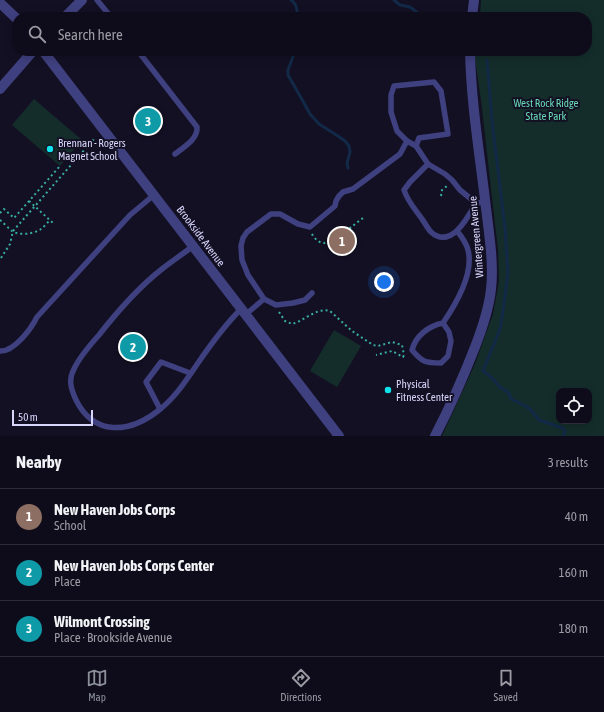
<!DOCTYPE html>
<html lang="en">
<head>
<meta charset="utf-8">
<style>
  :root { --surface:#0e0c1b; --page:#171524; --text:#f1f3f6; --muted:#9b9ba3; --line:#2e2c3a; --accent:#8c9099 }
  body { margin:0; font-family:"Asap Condensed",sans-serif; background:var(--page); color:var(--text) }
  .controls { position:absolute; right:12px; bottom:12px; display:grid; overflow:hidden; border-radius:8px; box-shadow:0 2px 10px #0003 }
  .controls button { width:36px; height:36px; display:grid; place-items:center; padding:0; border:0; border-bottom:1px solid var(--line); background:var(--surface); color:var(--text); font:20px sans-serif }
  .scale { position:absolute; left:12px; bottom:10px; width:81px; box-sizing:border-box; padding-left:4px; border:2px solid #d9d6fc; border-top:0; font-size:11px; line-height:14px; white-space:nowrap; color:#d9d6fc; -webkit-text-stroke:3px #131024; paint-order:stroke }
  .you { position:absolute; left:384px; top:282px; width:14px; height:14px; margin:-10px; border:3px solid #fff; border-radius:50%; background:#1a73e8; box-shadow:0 0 0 6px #1a73e833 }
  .badge { display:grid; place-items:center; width:26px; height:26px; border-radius:50%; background:var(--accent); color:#fff; font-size:13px; font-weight:700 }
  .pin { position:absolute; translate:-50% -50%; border:2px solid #fff; box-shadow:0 1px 4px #0006 }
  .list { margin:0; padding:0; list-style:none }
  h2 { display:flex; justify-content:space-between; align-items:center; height:52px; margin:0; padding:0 16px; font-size:17px }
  h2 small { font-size:13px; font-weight:400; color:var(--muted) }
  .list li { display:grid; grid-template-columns:26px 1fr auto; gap:12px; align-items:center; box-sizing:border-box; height:56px; padding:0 16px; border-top:1px solid var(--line) }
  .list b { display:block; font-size:15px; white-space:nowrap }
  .list p { margin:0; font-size:13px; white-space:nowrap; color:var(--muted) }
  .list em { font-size:13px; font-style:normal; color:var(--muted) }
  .icon { flex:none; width:22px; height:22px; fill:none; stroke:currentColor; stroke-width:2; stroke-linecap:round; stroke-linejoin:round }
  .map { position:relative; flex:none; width:604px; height:436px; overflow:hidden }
  .search { position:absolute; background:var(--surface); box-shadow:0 2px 10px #0003; left:12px; right:12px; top:12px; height:44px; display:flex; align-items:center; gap:10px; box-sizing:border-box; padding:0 14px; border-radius:16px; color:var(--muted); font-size:15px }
  .sheet { height:220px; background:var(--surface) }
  nav { display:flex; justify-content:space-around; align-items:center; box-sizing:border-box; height:56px; border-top:1px solid var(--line); background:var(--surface); font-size:11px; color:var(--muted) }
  nav a { display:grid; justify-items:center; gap:2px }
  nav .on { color:var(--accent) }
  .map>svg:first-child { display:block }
</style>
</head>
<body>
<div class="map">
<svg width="604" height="436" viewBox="0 0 604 436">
  <rect width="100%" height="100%" fill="#131024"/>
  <g fill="#142d2b" fill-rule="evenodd">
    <path d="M481,0H604V436H442L475,364L493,314L499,281L498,250L481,100L475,59L476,51H587V17H480ZM559,391H589V421H559Z"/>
    <polygon points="34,99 82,140 60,166 12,125"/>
    <polygon points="334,330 361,346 337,387 310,371"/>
  </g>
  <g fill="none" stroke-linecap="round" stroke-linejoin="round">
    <g stroke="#122947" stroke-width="3">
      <path d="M291,0C297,4 297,10 298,17"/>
      <polyline points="394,0 400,5 410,7 423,17"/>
      <polyline points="295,51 288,70 288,75 304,103 310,114 319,124 338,136 345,141 349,146 350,152 347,163 348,168"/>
      <polyline points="487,60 492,121 505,228 508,273 503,311 500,329 483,371 491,377 500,387 509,393 511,399 524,405 530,409 539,420 563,428 565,431 563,436"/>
    </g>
    <g stroke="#38aea1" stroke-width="2" stroke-dasharray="2 3" stroke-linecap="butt">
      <polyline points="441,196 442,190 447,186"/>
      <polyline points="29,201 53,223"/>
      <polyline points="0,213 4,209 14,218 60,166"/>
      <path d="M0,220C4,223 8,228 12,231C20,236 33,234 41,229C44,227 47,223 50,220"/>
      <path d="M312,234C314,238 319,243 324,243C333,242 355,224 363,218"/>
      <polyline points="1,258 10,244 13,231 94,139"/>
      <path d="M279,312L285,321L292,324C304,321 317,307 330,311L352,331L373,345L378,346L392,342L402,345L404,355L403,357L392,351L376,355"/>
    </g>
    <g stroke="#3f407f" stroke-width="5.5">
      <polyline points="97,0 111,17"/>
      <path d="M138,51L197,127C198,139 184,147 175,154"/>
      <polyline points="416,146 419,138 448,134 441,91 434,82 394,86 391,95 391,112 397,131 407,141 416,146 428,164 445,174 452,180 460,190 476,203 485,202"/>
      <path d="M428,164L410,182L404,190C408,202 415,209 422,219C425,223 428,229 431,232C451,250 468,217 476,203"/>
      <path d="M193,246C183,254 172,261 162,269C139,287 117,312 99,335C90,345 80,356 74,369C68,380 71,389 76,400C94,436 129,434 159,410C175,398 187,379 198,363C211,344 225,325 241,309"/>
      <polyline points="312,293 305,300 293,303 276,305 264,299 248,275 242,260 241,246 243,238 247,232 271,214 280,214 298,224 310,227 335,206 336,201 339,196 343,192 353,189 400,154 407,141"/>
      <polyline points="245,315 264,299"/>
      <path d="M443,323L449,332L451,341L448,356L441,363C425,363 422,362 412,350C416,335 429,326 443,323C456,304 474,273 468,250C466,242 462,237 457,231"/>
      <path d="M0,351C14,352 31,329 37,317L130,215L154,195"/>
      <polyline points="160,409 146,382 161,362 190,373"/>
    </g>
    <g stroke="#3f407f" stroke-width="10">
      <polyline points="0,3 17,19"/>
      <polyline points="65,17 82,0"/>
      <polyline points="472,17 474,0"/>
      <polyline points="43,51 339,436"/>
      <polyline points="0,89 33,51"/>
      <path d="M435,436C450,407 463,378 475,347C482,329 489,309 491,289C494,264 489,233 486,208C480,156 471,103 470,51"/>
    </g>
  </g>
  <g fill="#11e3ed" stroke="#131024" stroke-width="1.5">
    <circle cx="50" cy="149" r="4"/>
    <circle cx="388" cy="390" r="4"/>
  </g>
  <g text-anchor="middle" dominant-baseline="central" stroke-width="4" stroke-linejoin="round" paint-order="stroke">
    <g font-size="11" fill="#67d7b5" stroke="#131024">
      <text x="546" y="103">West Rock Ridge<tspan x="546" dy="13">State Park</tspan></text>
    </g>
    <g font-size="11" fill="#d9d6fc" stroke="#131024" text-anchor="start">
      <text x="58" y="143">Brennan - Rogers<tspan x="58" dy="13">Magnet School</tspan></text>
      <text x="396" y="384">Physical<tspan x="396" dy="13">Fitness Center</tspan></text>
    </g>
    <g font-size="11" fill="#d9d6fc" stroke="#131024">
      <text transform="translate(201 236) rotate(53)">Brookside Avenue</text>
      <text transform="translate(476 237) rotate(-95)">Wintergreen Avenue</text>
    </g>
  </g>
</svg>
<div class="controls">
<button><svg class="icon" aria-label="locate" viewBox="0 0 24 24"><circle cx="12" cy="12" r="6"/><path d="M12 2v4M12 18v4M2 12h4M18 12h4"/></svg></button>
</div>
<div class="scale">50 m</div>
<div class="you"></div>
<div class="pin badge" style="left:342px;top:241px;background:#8d6e63">1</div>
<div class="pin badge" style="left:133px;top:347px;background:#0f9aa8">2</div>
<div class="pin badge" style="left:148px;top:121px;background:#0f9aa8">3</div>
<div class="search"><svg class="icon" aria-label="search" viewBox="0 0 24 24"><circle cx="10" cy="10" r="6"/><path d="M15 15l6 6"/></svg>Search here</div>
</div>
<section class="sheet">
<h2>Nearby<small>3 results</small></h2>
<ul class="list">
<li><span class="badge" style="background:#8d6e63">1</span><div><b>New Haven Jobs Corps</b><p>School</p></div><em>40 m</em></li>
<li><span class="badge" style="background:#0f9aa8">2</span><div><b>New Haven Jobs Corps Center</b><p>Place</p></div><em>160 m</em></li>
<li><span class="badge" style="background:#0f9aa8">3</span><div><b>Wilmont Crossing</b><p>Place · Brookside Avenue</p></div><em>180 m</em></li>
</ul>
</section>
<nav>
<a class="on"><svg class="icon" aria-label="map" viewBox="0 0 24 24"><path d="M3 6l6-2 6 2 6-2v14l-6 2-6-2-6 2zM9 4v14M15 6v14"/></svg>Map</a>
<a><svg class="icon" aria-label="directions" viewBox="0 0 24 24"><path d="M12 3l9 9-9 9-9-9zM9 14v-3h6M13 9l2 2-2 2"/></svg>Directions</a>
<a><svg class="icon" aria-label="saved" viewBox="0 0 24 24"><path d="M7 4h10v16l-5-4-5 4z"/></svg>Saved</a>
</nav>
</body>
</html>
